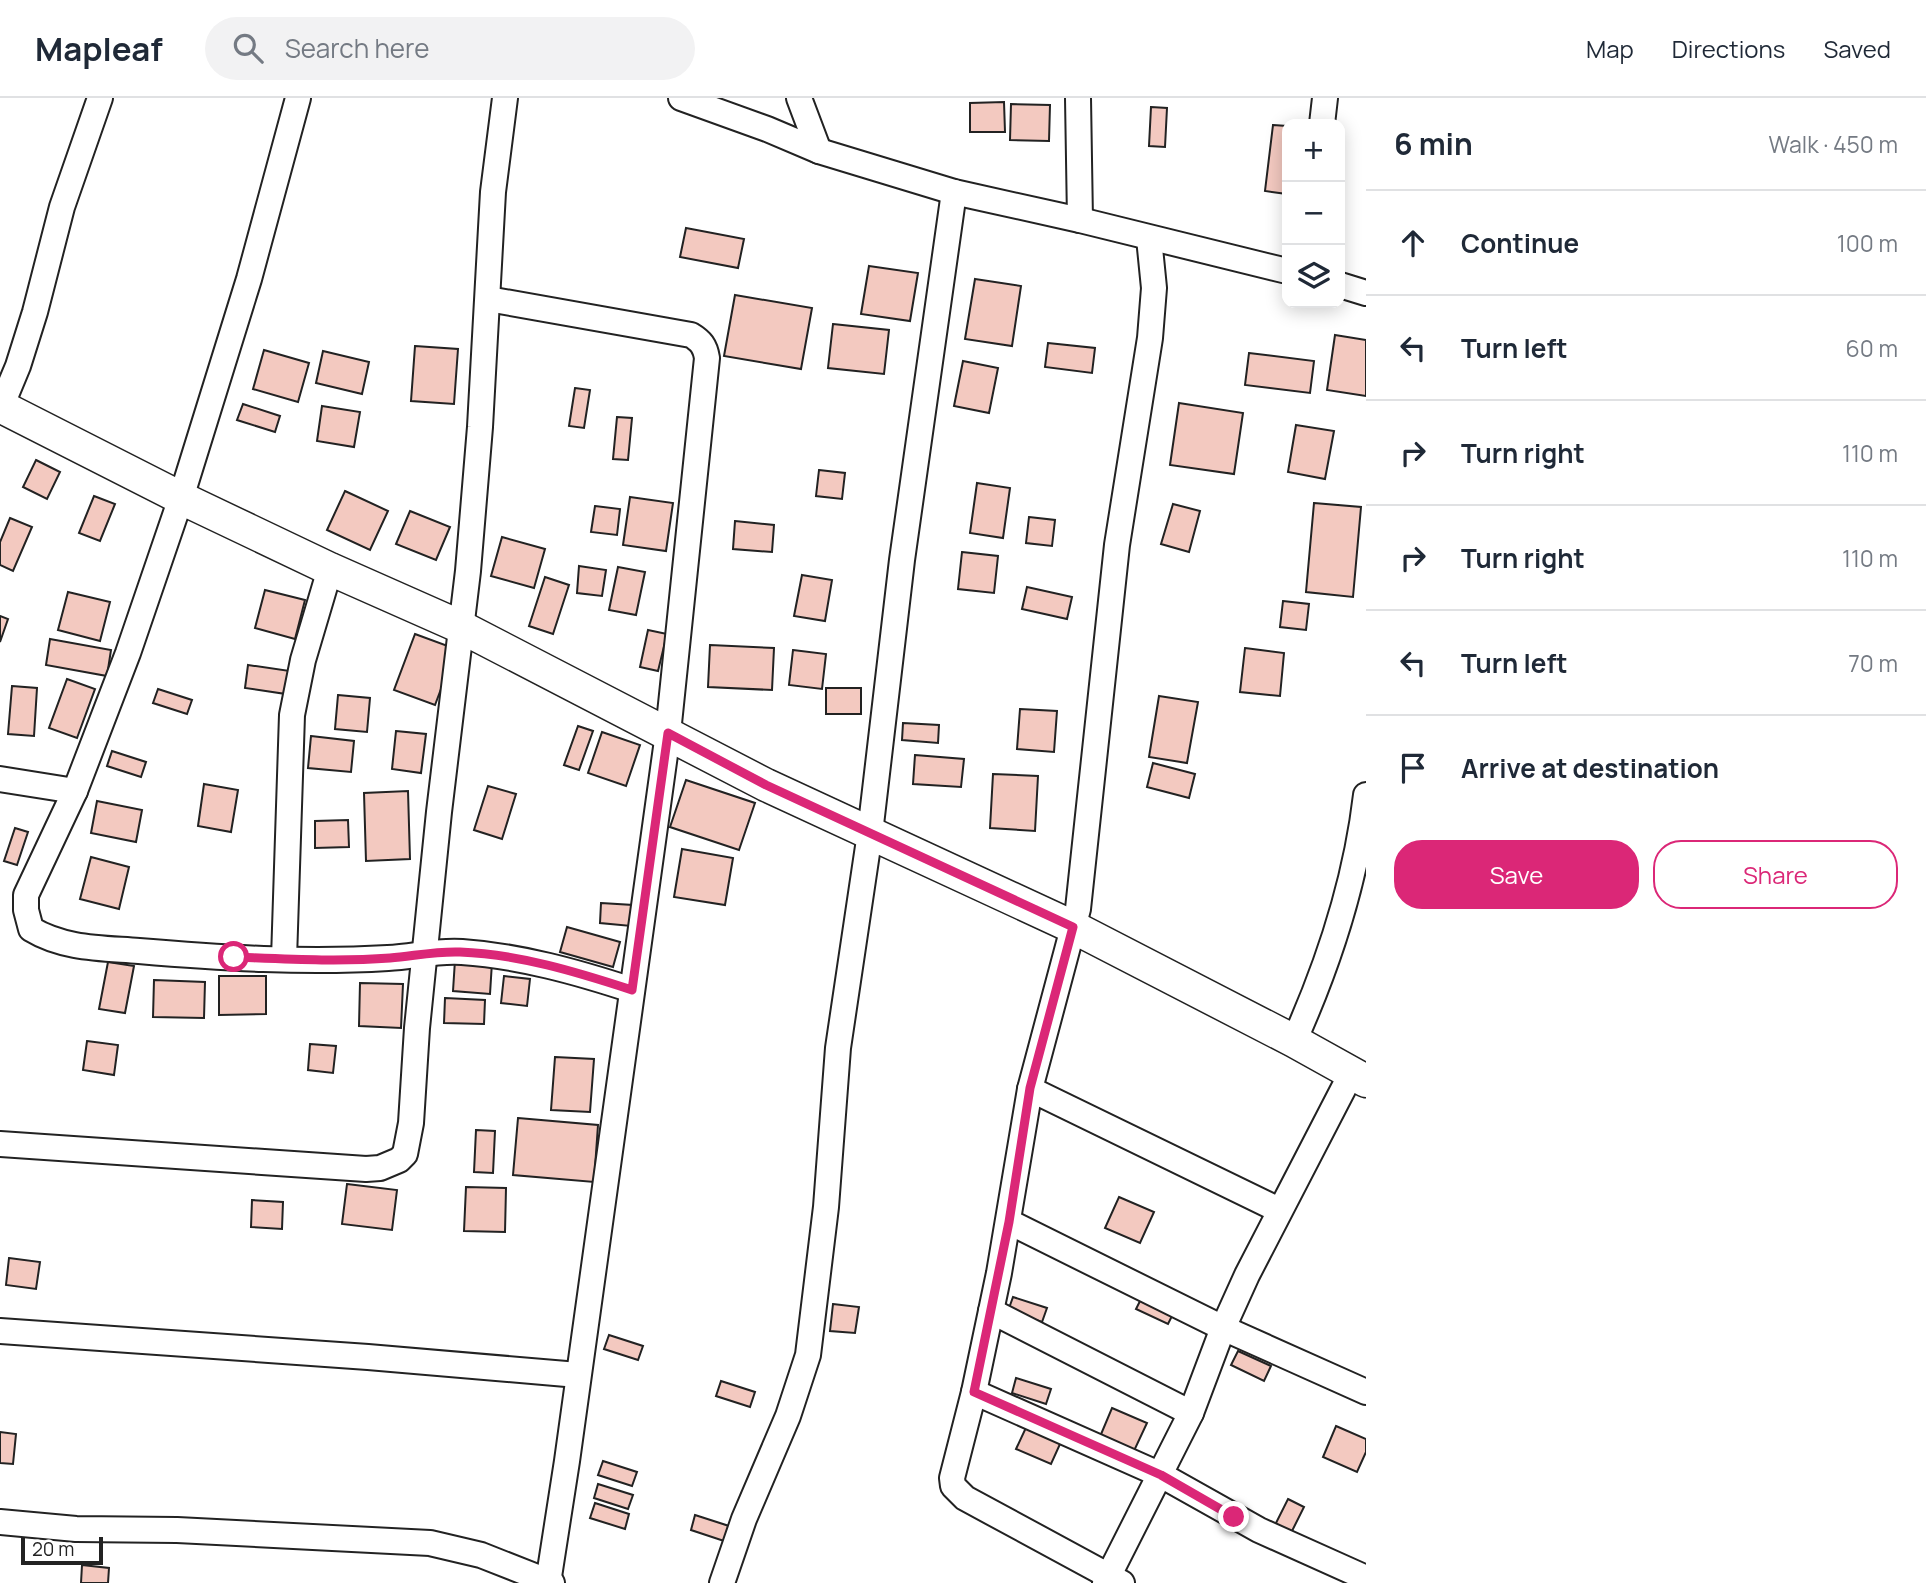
<!DOCTYPE html>
<html lang="en">
<head>
<meta charset="utf-8">
<style>
  :root { --surface:#fff; --page:#f2f2f3; --text:#1f2937; --muted:#747a83; --line:#e0e1e3; --accent:#db2777 }
  body { margin:0; font-family:Manrope,sans-serif; background:var(--page); color:var(--text) }
  .controls { position:absolute; right:21px; top:21px; display:grid; overflow:hidden; border-radius:14px; box-shadow:0 4px 18px #0003 }
  .controls button { width:63px; height:63px; display:grid; place-items:center; padding:0; border:0; border-bottom:2px solid var(--line); background:var(--surface); color:var(--text); font:35px sans-serif }
  .scale { position:absolute; left:21px; bottom:18px; width:82px; box-sizing:border-box; padding-left:7px; border:4px solid #222; border-top:0; font-size:19px; line-height:24px; white-space:nowrap; color:#222; -webkit-text-stroke:5px #fff; paint-order:stroke }
  .stop { position:absolute; width:21px; height:21px; margin:-16px; border:5px solid #db2777; border-radius:50%; background:#fff }
  .stop.end { background:#db2777; border-color:#fff; box-shadow:0 2px 7px #0008 }
  .list { margin:0; padding:0; list-style:none }
  h2 { display:flex; justify-content:space-between; align-items:center; height:91px; margin:0; padding:0 28px; font-size:30px }
  h2 small { font-size:23px; font-weight:400; color:var(--muted) }
  .list li { display:grid; grid-template-columns:46px 1fr auto; gap:21px; align-items:center; box-sizing:border-box; height:105px; padding:0 28px; border-top:2px solid var(--line) }
  .list b { display:block; font-size:26px; white-space:nowrap }
  .list em { font-size:23px; font-style:normal; color:var(--muted) }
  .actions { display:flex; gap:14px; padding:21px 28px }
  .actions a { flex:1; padding:16px 0; border:2px solid var(--accent); border-radius:28px; text-align:center; font-size:24px; color:var(--accent) }
  .actions .main { background:var(--accent); color:#fff }
  .icon { flex:none; width:38px; height:38px; fill:none; stroke:currentColor; stroke-width:2; stroke-linecap:round; stroke-linejoin:round }
  .map { position:relative; flex:none; width:1366px; height:1485px; overflow:hidden }
  header { display:flex; align-items:center; gap:42px; box-sizing:border-box; height:98px; padding:0 35px; background:var(--surface); border-bottom:2px solid var(--line) }
  header strong { font-size:33px }
  nav { display:flex; gap:38px; margin-inline-start:auto; font-size:24px }
  .search { width:490px; height:63px; background:var(--page); display:flex; align-items:center; gap:18px; box-sizing:border-box; padding:0 24px; border-radius:38px; color:var(--muted); font-size:26px }
  main { display:flex }
  aside { flex:1; background:var(--surface) }
  .map>svg:first-child { display:block }
</style>
</head>
<body>
<header>
<strong>Mapleaf</strong>
<div class="search"><svg class="icon" aria-label="search" viewBox="0 0 24 24"><circle cx="10" cy="10" r="6"/><path d="M15 15l6 6"/></svg>Search here</div>
<nav><a>Map</a><a>Directions</a><a>Saved</a></nav>
</header>
<main>
<div class="map">
<svg width="1366" height="1485" viewBox="0 0 1366 1485">
  <rect width="100%" height="100%" fill="#fff"/>
  <g fill="#f3c9c0" stroke="#222" stroke-width="2">
    <polygon points="1004,4 1005,34 970,34 970,5"/>
    <polygon points="1011,6 1050,7 1049,43 1010,42"/>
    <polygon points="1151,9 1167,10 1165,49 1149,48"/>
    <polygon points="1273,27 1287,28 1287,96 1265,93"/>
    <polygon points="686,130 744,141 738,170 680,159"/>
    <polygon points="869,168 918,175 910,223 861,216"/>
    <polygon points="975,181 1021,188 1012,248 965,241"/>
    <polygon points="735,197 812,210 801,271 724,258"/>
    <polygon points="833,226 889,232 884,276 828,270"/>
    <polygon points="1335,237 1366,242 1366,298 1327,292"/>
    <polygon points="1048,245 1095,250 1092,275 1045,269"/>
    <polygon points="415,248 458,251 454,306 411,303"/>
    <polygon points="264,252 309,265 298,304 253,291"/>
    <polygon points="323,253 369,264 362,296 316,285"/>
    <polygon points="1249,255 1314,263 1310,295 1245,287"/>
    <polygon points="963,263 998,270 989,315 954,308"/>
    <polygon points="575,290 590,292 584,330 569,328"/>
    <polygon points="1179,305 1243,315 1234,376 1170,367"/>
    <polygon points="243,306 280,318 275,334 237,322"/>
    <polygon points="322,308 360,314 354,349 317,343"/>
    <polygon points="617,319 632,320 628,362 613,361"/>
    <polygon points="1296,327 1334,333 1325,381 1288,374"/>
    <polygon points="36,362 60,374 47,401 23,389"/>
    <polygon points="819,372 845,375 842,401 816,398"/>
    <polygon points="977,385 1010,390 1003,440 970,435"/>
    <polygon points="345,393 388,413 370,452 327,432"/>
    <polygon points="94,398 115,406 100,443 79,435"/>
    <polygon points="630,399 673,405 666,453 623,447"/>
    <polygon points="1314,405 1361,409 1353,499 1306,494"/>
    <polygon points="1173,406 1200,413 1189,454 1161,446"/>
    <polygon points="595,408 620,411 617,437 591,434"/>
    <polygon points="410,413 450,429 436,462 396,446"/>
    <polygon points="1029,419 1055,422 1052,448 1026,445"/>
    <polygon points="10,420 32,429 13,473 0,467 0,444"/>
    <polygon points="735,423 774,427 772,454 733,451"/>
    <polygon points="502,439 545,451 534,490 491,478"/>
    <polygon points="962,454 998,458 994,495 958,491"/>
    <polygon points="579,468 606,472 602,498 577,495"/>
    <polygon points="618,469 645,474 636,517 609,512"/>
    <polygon points="802,477 832,482 825,523 794,518"/>
    <polygon points="545,479 569,487 553,536 529,528"/>
    <polygon points="1027,489 1072,499 1067,521 1022,511"/>
    <polygon points="265,492 305,502 295,541 255,530"/>
    <polygon points="68,494 110,504 100,543 58,532"/>
    <polygon points="1283,503 1309,506 1306,532 1280,529"/>
    <polygon points="0,518 8,521 0,544"/>
    <polygon points="648,532 667,536 658,573 640,569"/>
    <polygon points="415,536 456,551 435,607 394,592"/>
    <polygon points="50,541 111,552 107,578 46,567"/>
    <polygon points="710,547 774,550 772,592 708,589"/>
    <polygon points="1245,550 1284,555 1280,598 1240,594"/>
    <polygon points="793,552 826,556 822,591 789,587"/>
    <polygon points="248,567 290,573 286,596 245,590"/>
    <polygon points="67,581 95,591 77,640 49,630"/>
    <polygon points="12,588 37,590 34,638 8,636"/>
    <rect x="826" y="590" width="35" height="26"/>
    <polygon points="158,591 192,602 187,616 153,605"/>
    <polygon points="338,597 370,600 367,634 335,631"/>
    <polygon points="1159,598 1198,604 1187,665 1149,659"/>
    <polygon points="1020,611 1057,613 1054,654 1017,651"/>
    <polygon points="903,625 939,627 938,645 902,642"/>
    <polygon points="578,628 593,633 579,672 564,667"/>
    <polygon points="396,633 426,636 421,675 392,671"/>
    <polygon points="602,634 640,647 626,688 588,675"/>
    <polygon points="311,638 354,643 351,674 308,670"/>
    <polygon points="112,653 146,664 141,679 107,668"/>
    <polygon points="915,657 964,661 961,689 913,686"/>
    <polygon points="1153,665 1195,676 1189,700 1147,689"/>
    <polygon points="993,676 1038,678 1035,733 990,730"/>
    <polygon points="686,682 755,705 739,752 670,729"/>
    <polygon points="204,686 238,692 231,734 198,728"/>
    <polygon points="488,688 516,696 502,741 474,732"/>
    <polygon points="408,693 410,761 366,763 364,695"/>
    <polygon points="97,703 142,712 136,744 91,735"/>
    <polygon points="348,722 349,749 315,750 315,723"/>
    <polygon points="15,730 28,734 17,767 4,763"/>
    <polygon points="682,751 733,760 725,807 674,799"/>
    <polygon points="91,759 129,769 119,811 80,801"/>
    <polygon points="601,805 633,807 631,828 600,825"/>
    <polygon points="567,829 620,844 613,869 560,854"/>
    <polygon points="455,862 492,864 490,896 453,893"/>
    <polygon points="108,864 134,868 125,915 99,911"/>
    <polygon points="219,878 266,878 266,916 219,917"/>
    <polygon points="504,878 530,881 527,908 501,905"/>
    <polygon points="154,882 205,884 204,920 153,919"/>
    <polygon points="360,885 403,886 401,930 359,928"/>
    <polygon points="445,900 485,902 484,926 444,925"/>
    <polygon points="87,943 118,947 114,977 83,972"/>
    <polygon points="310,946 336,948 333,975 308,972"/>
    <polygon points="555,959 594,961 590,1014 551,1012"/>
    <polygon points="518,1020 598,1027 594,1084 513,1077"/>
    <polygon points="476,1032 495,1033 493,1075 474,1074"/>
    <polygon points="347,1086 397,1092 392,1132 342,1126"/>
    <polygon points="466,1089 506,1090 505,1134 464,1133"/>
    <polygon points="1119,1099 1154,1114 1140,1145 1105,1130"/>
    <polygon points="252,1102 283,1104 282,1131 251,1129"/>
    <polygon points="9,1160 40,1164 36,1191 6,1187"/>
    <polygon points="1143,1197 1175,1212 1168,1226 1136,1211"/>
    <polygon points="1013,1199 1047,1210 1042,1224 1008,1213"/>
    <polygon points="833,1206 859,1209 855,1235 830,1233"/>
    <polygon points="609,1237 643,1248 638,1262 604,1251"/>
    <polygon points="1238,1253 1271,1268 1264,1283 1231,1267"/>
    <polygon points="1016,1280 1051,1291 1046,1306 1012,1295"/>
    <polygon points="721,1283 755,1294 750,1309 716,1298"/>
    <polygon points="1112,1310 1147,1325 1133,1355 1099,1341"/>
    <polygon points="1030,1321 1065,1335 1051,1366 1016,1351"/>
    <polygon points="1336,1328 1366,1341 1366,1354 1357,1374 1323,1359"/>
    <polygon points="0,1334 16,1336 13,1366 0,1365"/>
    <polygon points="603,1363 637,1374 632,1388 598,1377"/>
    <polygon points="598,1386 633,1397 628,1411 594,1400"/>
    <polygon points="1288,1401 1304,1409 1289,1439 1273,1431"/>
    <polygon points="595,1405 629,1416 625,1431 590,1420"/>
    <polygon points="695,1417 729,1428 724,1443 691,1432"/>
    <polygon points="82,1467 109,1470 108,1485 81,1485"/>
  </g>
  <g fill="none" stroke-linecap="round" stroke-linejoin="round">
    <defs>
      <g id="minor">
        <path d="M298,0L249,181L181,400L128,555L75,693L26,797V812L31,831C64,851 102,850 139,853C222,860 305,865 388,860C413,859 436,852 462,854C520,858 577,874 632,892"/>
        <polyline points="681,0 767,31 819,53 954,94 1080,122 1287,173"/>
        <polyline points="799,0 819,53"/>
        <polyline points="1078,0 1080,122"/>
        <polyline points="1322,26 1325,0"/>
        <polyline points="1340,187 1366,195"/>
        <path d="M488,201L691,237C701,243 705,248 707,260L668,635L567,1363L548,1485"/>
        <polyline points="1,309 18,268 35,214 62,109 100,0"/>
        <polyline points="0,681 75,693"/>
        <polyline points="284,861 292,617 303,562 330,471"/>
        <path d="M1294,943C1329,865 1356,783 1366,697"/>
        <polyline points="1030,991 1279,1112"/>
        <polyline points="0,1046 366,1071 380,1070 399,1062 405,1056 411,1025 417,930 439,714 468,473 480,329 493,94 505,0"/>
        <polyline points="1009,1124 1223,1230 1366,1294"/>
        <polyline points="991,1213 1191,1315"/>
        <polyline points="0,1233 368,1259 578,1277"/>
        <polyline points="974,1294 1161,1377 1259,1432 1366,1480"/>
        <polyline points="0,1424 76,1431 177,1432 430,1445 481,1457 552,1485"/>
        <polyline points="722,1485 744,1421 788,1318 808,1257 826,1109 838,950 870,735 902,462 954,94"/>
        <polyline points="1105,1485 1191,1315 1223,1230 1247,1177 1351,976"/>
        <polyline points="1122,1485 965,1400 953,1388 952,1380 974,1294 999,1175 1030,991 1078,811 1117,447 1150,240 1154,190 1149,140"/>
      </g>
      <polyline id="tertiary" points="0,308 181,400 330,471 461,529 766,687 1073,829 1294,943 1366,983"/>
    </defs>
    <use href="#minor" stroke="#222" stroke-width="28"/>
    <use href="#tertiary" stroke="#222" stroke-width="35"/>
    <use href="#minor" stroke="#fff" stroke-width="24"/>
    <use href="#tertiary" stroke="#fff" stroke-width="32"/>
  </g>
  <g fill="none" stroke-linecap="round" stroke-linejoin="round">
    <path stroke="#db2777" stroke-width="9" d="M234,859C286,861 338,864 390,860C414,858 436,853 460,854C518,856 577,874 632,892L668,635L766,687L1073,829L1030,990L1009,1124L974,1294L1161,1377L1234,1419"/>
  </g>
</svg>
<div class="controls">
<button>+</button>
<button>−</button>
<button><svg class="icon" aria-label="layers" viewBox="0 0 24 24"><path d="M12 4l9 5-9 5-9-5zM3 14l9 5 9-5"/></svg></button>
</div>
<div class="scale">20 m</div>
<div class="stop" style="left:234px;top:859px"></div>
<div class="stop end" style="left:1234px;top:1419px"></div>
</div>
<aside>
<h2>6 min<small>Walk · 450 m</small></h2>
<ul class="list">
<li><svg class="icon" aria-label="ahead" viewBox="0 0 24 24"><path d="M12 20V5M6 11l6-6 6 6"/></svg><div><b>Continue</b></div><em>100 m</em></li>
<li><svg class="icon" aria-label="left" viewBox="0 0 24 24"><path d="M17 20v-9H6M10 6l-5 5 5 5"/></svg><div><b>Turn left</b></div><em>60 m</em></li>
<li><svg class="icon" aria-label="right" viewBox="0 0 24 24"><path d="M7 20v-9h11M14 6l5 5-5 5"/></svg><div><b>Turn right</b></div><em>110 m</em></li>
<li><svg class="icon" aria-label="right" viewBox="0 0 24 24"><path d="M7 20v-9h11M14 6l5 5-5 5"/></svg><div><b>Turn right</b></div><em>110 m</em></li>
<li><svg class="icon" aria-label="left" viewBox="0 0 24 24"><path d="M17 20v-9H6M10 6l-5 5 5 5"/></svg><div><b>Turn left</b></div><em>70 m</em></li>
<li><svg class="icon" aria-label="arrive" viewBox="0 0 24 24"><path d="M6 21V4h12l-3 4 3 4H6"/></svg><div><b>Arrive at destination</b></div></li>
</ul>
<div class="actions"><a class="main">Save</a><a>Share</a></div>
</aside>
</main>
</body>
</html>
